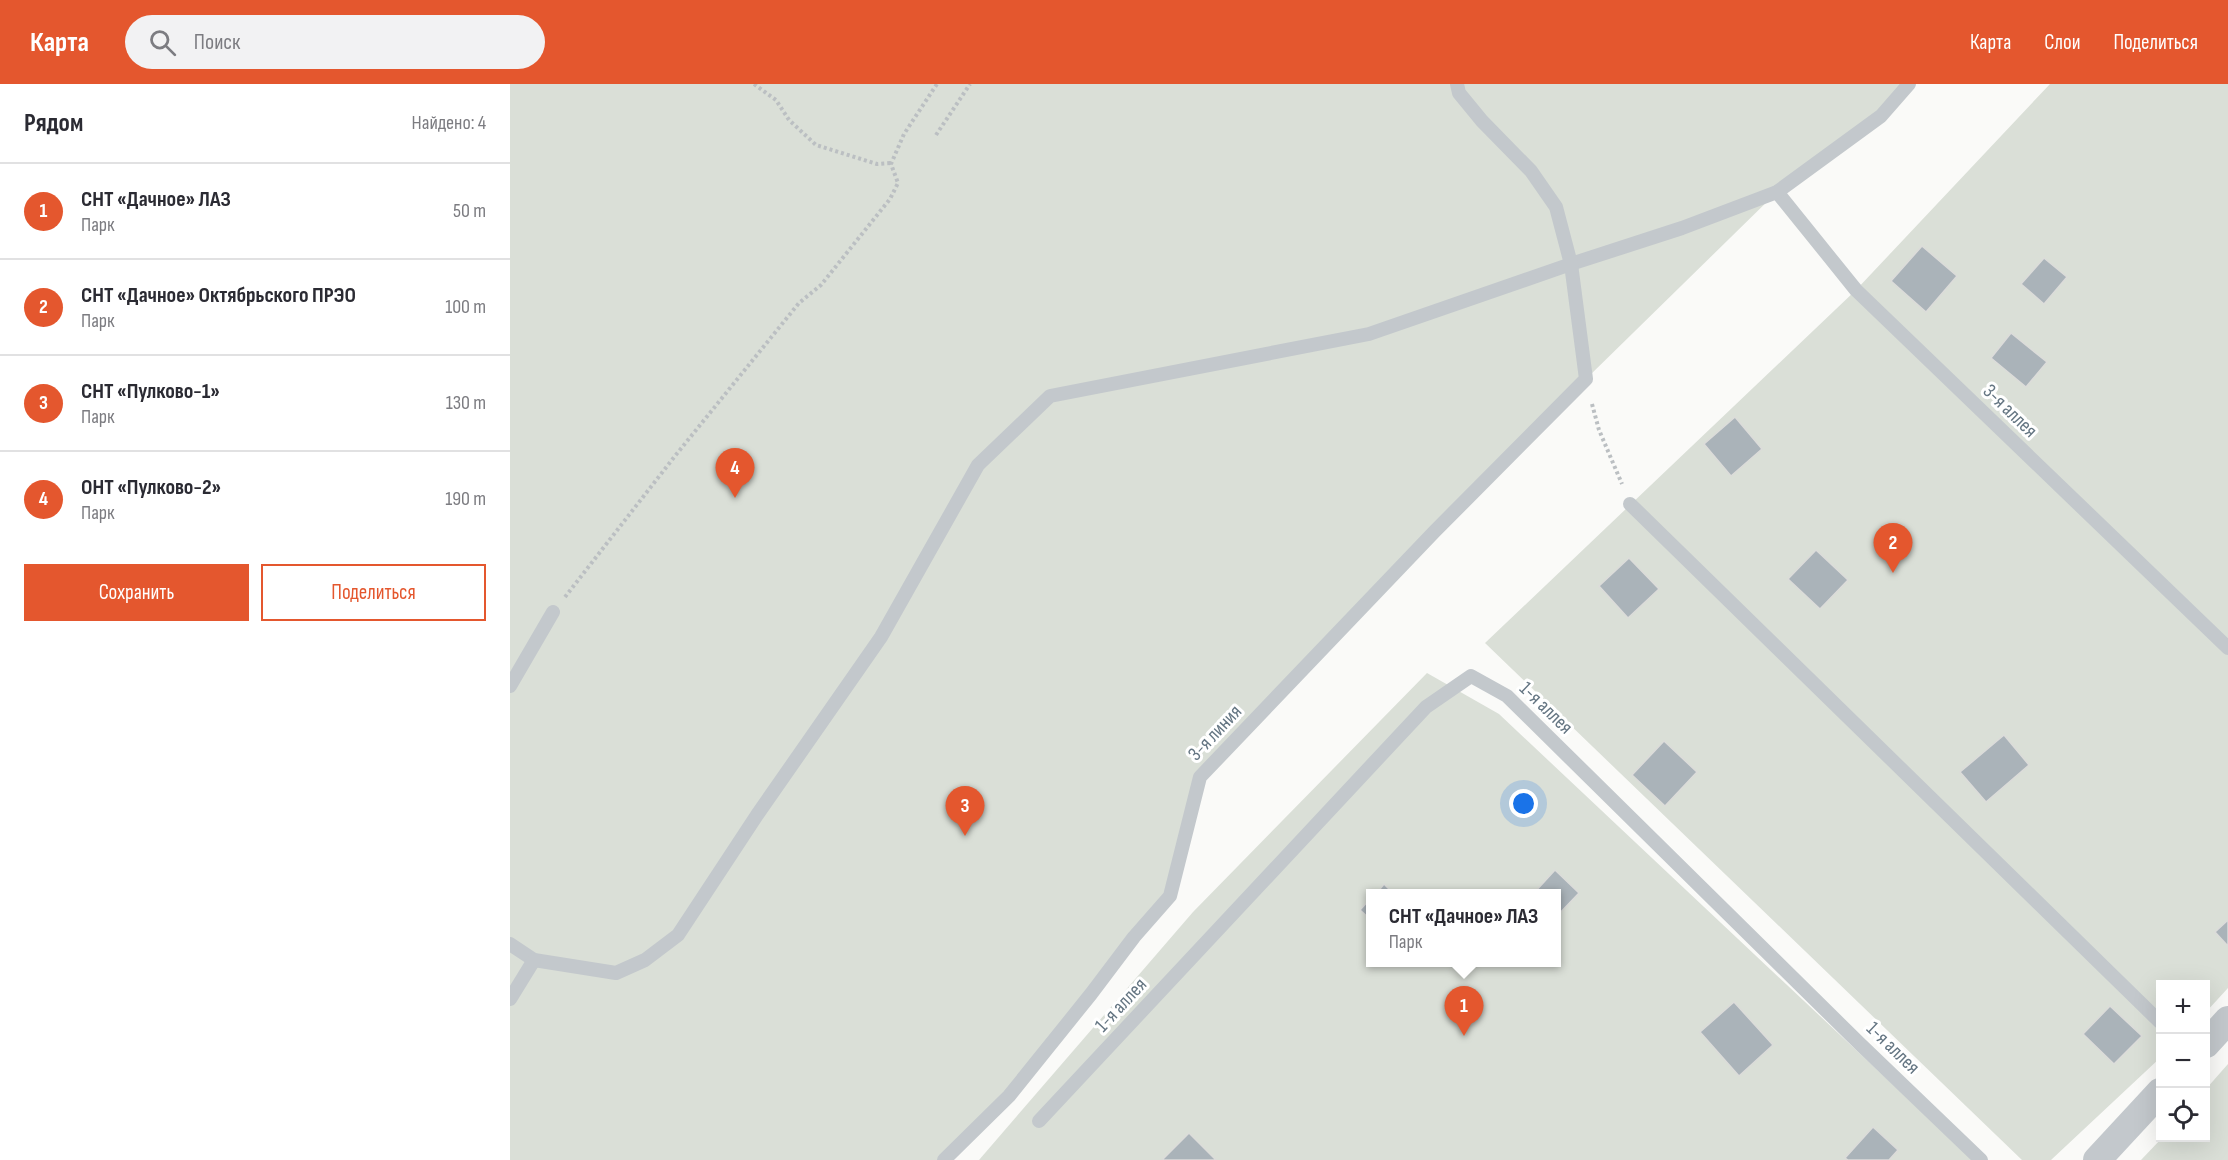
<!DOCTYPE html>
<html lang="ru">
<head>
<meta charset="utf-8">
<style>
  :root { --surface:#fff; --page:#f2f2f3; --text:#2b2b33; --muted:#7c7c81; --line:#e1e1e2; --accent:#e4572e }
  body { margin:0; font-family:"Sofia Sans Condensed",sans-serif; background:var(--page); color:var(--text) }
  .controls { position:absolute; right:18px; bottom:18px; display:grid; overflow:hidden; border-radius:0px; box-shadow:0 6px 24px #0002 }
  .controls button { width:54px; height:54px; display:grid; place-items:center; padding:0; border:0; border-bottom:2px solid var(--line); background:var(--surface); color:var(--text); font:30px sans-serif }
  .you { position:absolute; left:1014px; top:720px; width:21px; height:21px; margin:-15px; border:4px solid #fff; border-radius:50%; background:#1a73e8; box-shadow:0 0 0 9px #1a73e833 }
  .badge { display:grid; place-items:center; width:39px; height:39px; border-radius:50%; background:var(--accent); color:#fff; font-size:20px; font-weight:700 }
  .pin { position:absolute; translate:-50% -50px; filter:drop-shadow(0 2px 3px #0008) }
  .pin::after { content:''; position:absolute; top:32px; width:21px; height:18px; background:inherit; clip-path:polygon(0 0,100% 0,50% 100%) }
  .popup { position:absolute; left:856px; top:805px; width:195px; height:78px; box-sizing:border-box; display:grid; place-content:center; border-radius:0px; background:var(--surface); filter:drop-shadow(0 2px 4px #0005); font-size:20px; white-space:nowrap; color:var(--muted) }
  .popup b { font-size:22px; color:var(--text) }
  .popup::after { content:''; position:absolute; left:50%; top:100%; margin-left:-12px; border:12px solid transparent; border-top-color:var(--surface) }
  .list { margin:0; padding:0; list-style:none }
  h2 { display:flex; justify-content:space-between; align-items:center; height:78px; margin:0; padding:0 24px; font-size:26px }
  h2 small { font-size:20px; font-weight:400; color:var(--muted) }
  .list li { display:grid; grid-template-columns:39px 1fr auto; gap:18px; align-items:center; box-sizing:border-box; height:96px; padding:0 24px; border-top:2px solid var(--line) }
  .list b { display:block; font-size:22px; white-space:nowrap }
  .list p { margin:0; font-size:20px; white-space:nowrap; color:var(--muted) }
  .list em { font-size:20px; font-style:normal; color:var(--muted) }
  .actions { display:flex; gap:12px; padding:18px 24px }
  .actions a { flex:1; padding:14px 0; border:2px solid var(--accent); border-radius:0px; text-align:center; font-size:21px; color:var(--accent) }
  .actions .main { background:var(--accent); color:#fff }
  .icon { flex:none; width:33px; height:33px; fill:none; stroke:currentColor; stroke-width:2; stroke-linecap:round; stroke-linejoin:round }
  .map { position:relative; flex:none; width:1718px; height:1076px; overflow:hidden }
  header { display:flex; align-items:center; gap:36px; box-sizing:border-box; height:84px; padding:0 30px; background:var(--accent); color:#fff }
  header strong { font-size:28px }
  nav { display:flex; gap:33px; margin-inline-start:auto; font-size:21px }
  .search { width:420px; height:54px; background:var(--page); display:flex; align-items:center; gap:15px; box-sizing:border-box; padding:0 21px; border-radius:33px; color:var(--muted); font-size:22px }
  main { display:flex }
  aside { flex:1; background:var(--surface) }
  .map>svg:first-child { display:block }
</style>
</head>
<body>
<header>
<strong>Карта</strong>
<div class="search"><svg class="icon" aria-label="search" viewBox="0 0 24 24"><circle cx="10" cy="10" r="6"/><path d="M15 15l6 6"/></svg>Поиск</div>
<nav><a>Карта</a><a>Слои</a><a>Поделиться</a></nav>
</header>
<main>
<aside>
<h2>Рядом<small>Найдено: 4</small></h2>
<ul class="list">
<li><span class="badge">1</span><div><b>СНТ «Дачное» ЛАЗ</b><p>Парк</p></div><em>50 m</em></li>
<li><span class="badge">2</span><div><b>СНТ «Дачное» Октябрьского ПРЭО</b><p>Парк</p></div><em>100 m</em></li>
<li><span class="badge">3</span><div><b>СНТ «Пулково-1»</b><p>Парк</p></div><em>130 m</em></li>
<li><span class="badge">4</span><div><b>ОНТ «Пулково-2»</b><p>Парк</p></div><em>190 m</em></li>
</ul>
<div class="actions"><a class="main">Сохранить</a><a>Поделиться</a></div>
</aside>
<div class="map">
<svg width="1718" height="1076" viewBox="0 0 1718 1076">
  <rect width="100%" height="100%" fill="#fafaf8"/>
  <g fill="#dadfd7" fill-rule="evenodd">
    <polygon points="0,0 1399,0 1371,32 1267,108 1076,295 690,693 660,812 581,910 434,1076 0,1076"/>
    <polygon points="1540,0 1718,0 1718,904 1696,928 1696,900 1650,900 1650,974 1541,1076 1512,1076 975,559 1346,206"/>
    <path d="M917,589L989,630L1463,1076H469L683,828ZM861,810H1047V878H861Z"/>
    <polygon points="1718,980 1718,1076 1631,1076 1652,1054 1696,1054 1696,1005"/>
  </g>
  <g fill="#aab3b9" stroke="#dcdcda" stroke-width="1.5">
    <polygon points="1412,162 1447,192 1416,228 1381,197"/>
    <polygon points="1534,174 1557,193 1534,220 1511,200"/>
    <polygon points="1501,249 1537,278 1516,303 1481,274"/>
    <polygon points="1225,333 1252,365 1221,392 1194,360"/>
    <polygon points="1306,466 1338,496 1310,525 1278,495"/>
    <polygon points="1119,474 1149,505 1118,534 1089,502"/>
    <polygon points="1494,651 1519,681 1476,718 1450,688"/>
    <polygon points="1154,657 1187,688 1155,722 1122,691"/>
    <polygon points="1045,786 1069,809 1047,832 1047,810 1023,810"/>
    <polygon points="874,800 884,810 866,810"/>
    <polygon points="861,814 861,836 850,826"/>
    <polygon points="1718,836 1718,862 1705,848"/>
    <polygon points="1224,918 1263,961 1229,992 1190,948"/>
    <polygon points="1600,922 1632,952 1604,980 1573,950"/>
    <polygon points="1363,1043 1388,1066 1379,1076 1338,1076 1335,1074"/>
    <polygon points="679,1049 706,1076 652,1076"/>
  </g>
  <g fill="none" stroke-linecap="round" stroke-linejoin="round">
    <g stroke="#bbbfc2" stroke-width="4" stroke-dasharray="3 3" stroke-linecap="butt">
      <polyline points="244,0 266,16 279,36 306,61 367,80 382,79"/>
      <polyline points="426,51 460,0"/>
      <polyline points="1082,320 1089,346 1112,400"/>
      <polyline points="55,513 165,372 289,219 311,201 380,115 388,99 381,80 394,50 427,0"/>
    </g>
    <g stroke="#c3c8cc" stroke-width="14">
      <polyline points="1267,108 1346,206 1718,564"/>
      <polyline points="1120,420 1650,938"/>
      <polyline points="0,602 43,528"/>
      <polyline points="0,860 24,876 106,889 135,876 168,851 247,731 371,553 468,381 540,312 859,250 1061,180 1172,144 1267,108 1371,32 1399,0"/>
      <polyline points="0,915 24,876"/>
      <polyline points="529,1037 916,623 961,592 997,612 1349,959 1471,1076"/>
      <polyline points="434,1076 499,1012 581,910 624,853 660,812 690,693 925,447 1076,295 1061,180 1046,123 1021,87 972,37 949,9 947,0"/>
    </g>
    <g stroke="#c3c8cc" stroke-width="28">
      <polyline points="1696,960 1718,936"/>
      <polyline points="1587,1076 1650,1008"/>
    </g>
  </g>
  <g text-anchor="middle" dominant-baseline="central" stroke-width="6" stroke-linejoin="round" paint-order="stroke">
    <g font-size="20" fill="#657683" stroke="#fff">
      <text transform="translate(1500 327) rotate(44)">3-я аллея</text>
      <text transform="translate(1036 624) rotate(44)">1-я аллея</text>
      <text transform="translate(705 649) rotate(-47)">3-я линия</text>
      <text transform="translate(611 921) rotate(-47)">1-я аллея</text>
      <text transform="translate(1383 964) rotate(44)">1-я аллея</text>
    </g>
  </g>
</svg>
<div class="controls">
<button>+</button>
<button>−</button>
<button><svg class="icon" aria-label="locate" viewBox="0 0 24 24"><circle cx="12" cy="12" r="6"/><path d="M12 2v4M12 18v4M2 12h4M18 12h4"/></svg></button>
</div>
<div class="you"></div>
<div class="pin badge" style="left:954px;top:952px">1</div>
<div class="popup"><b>СНТ «Дачное» ЛАЗ</b>Парк</div>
<div class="pin badge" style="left:1383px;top:489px">2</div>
<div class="pin badge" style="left:455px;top:752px">3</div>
<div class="pin badge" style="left:225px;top:414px">4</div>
</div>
</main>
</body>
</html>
